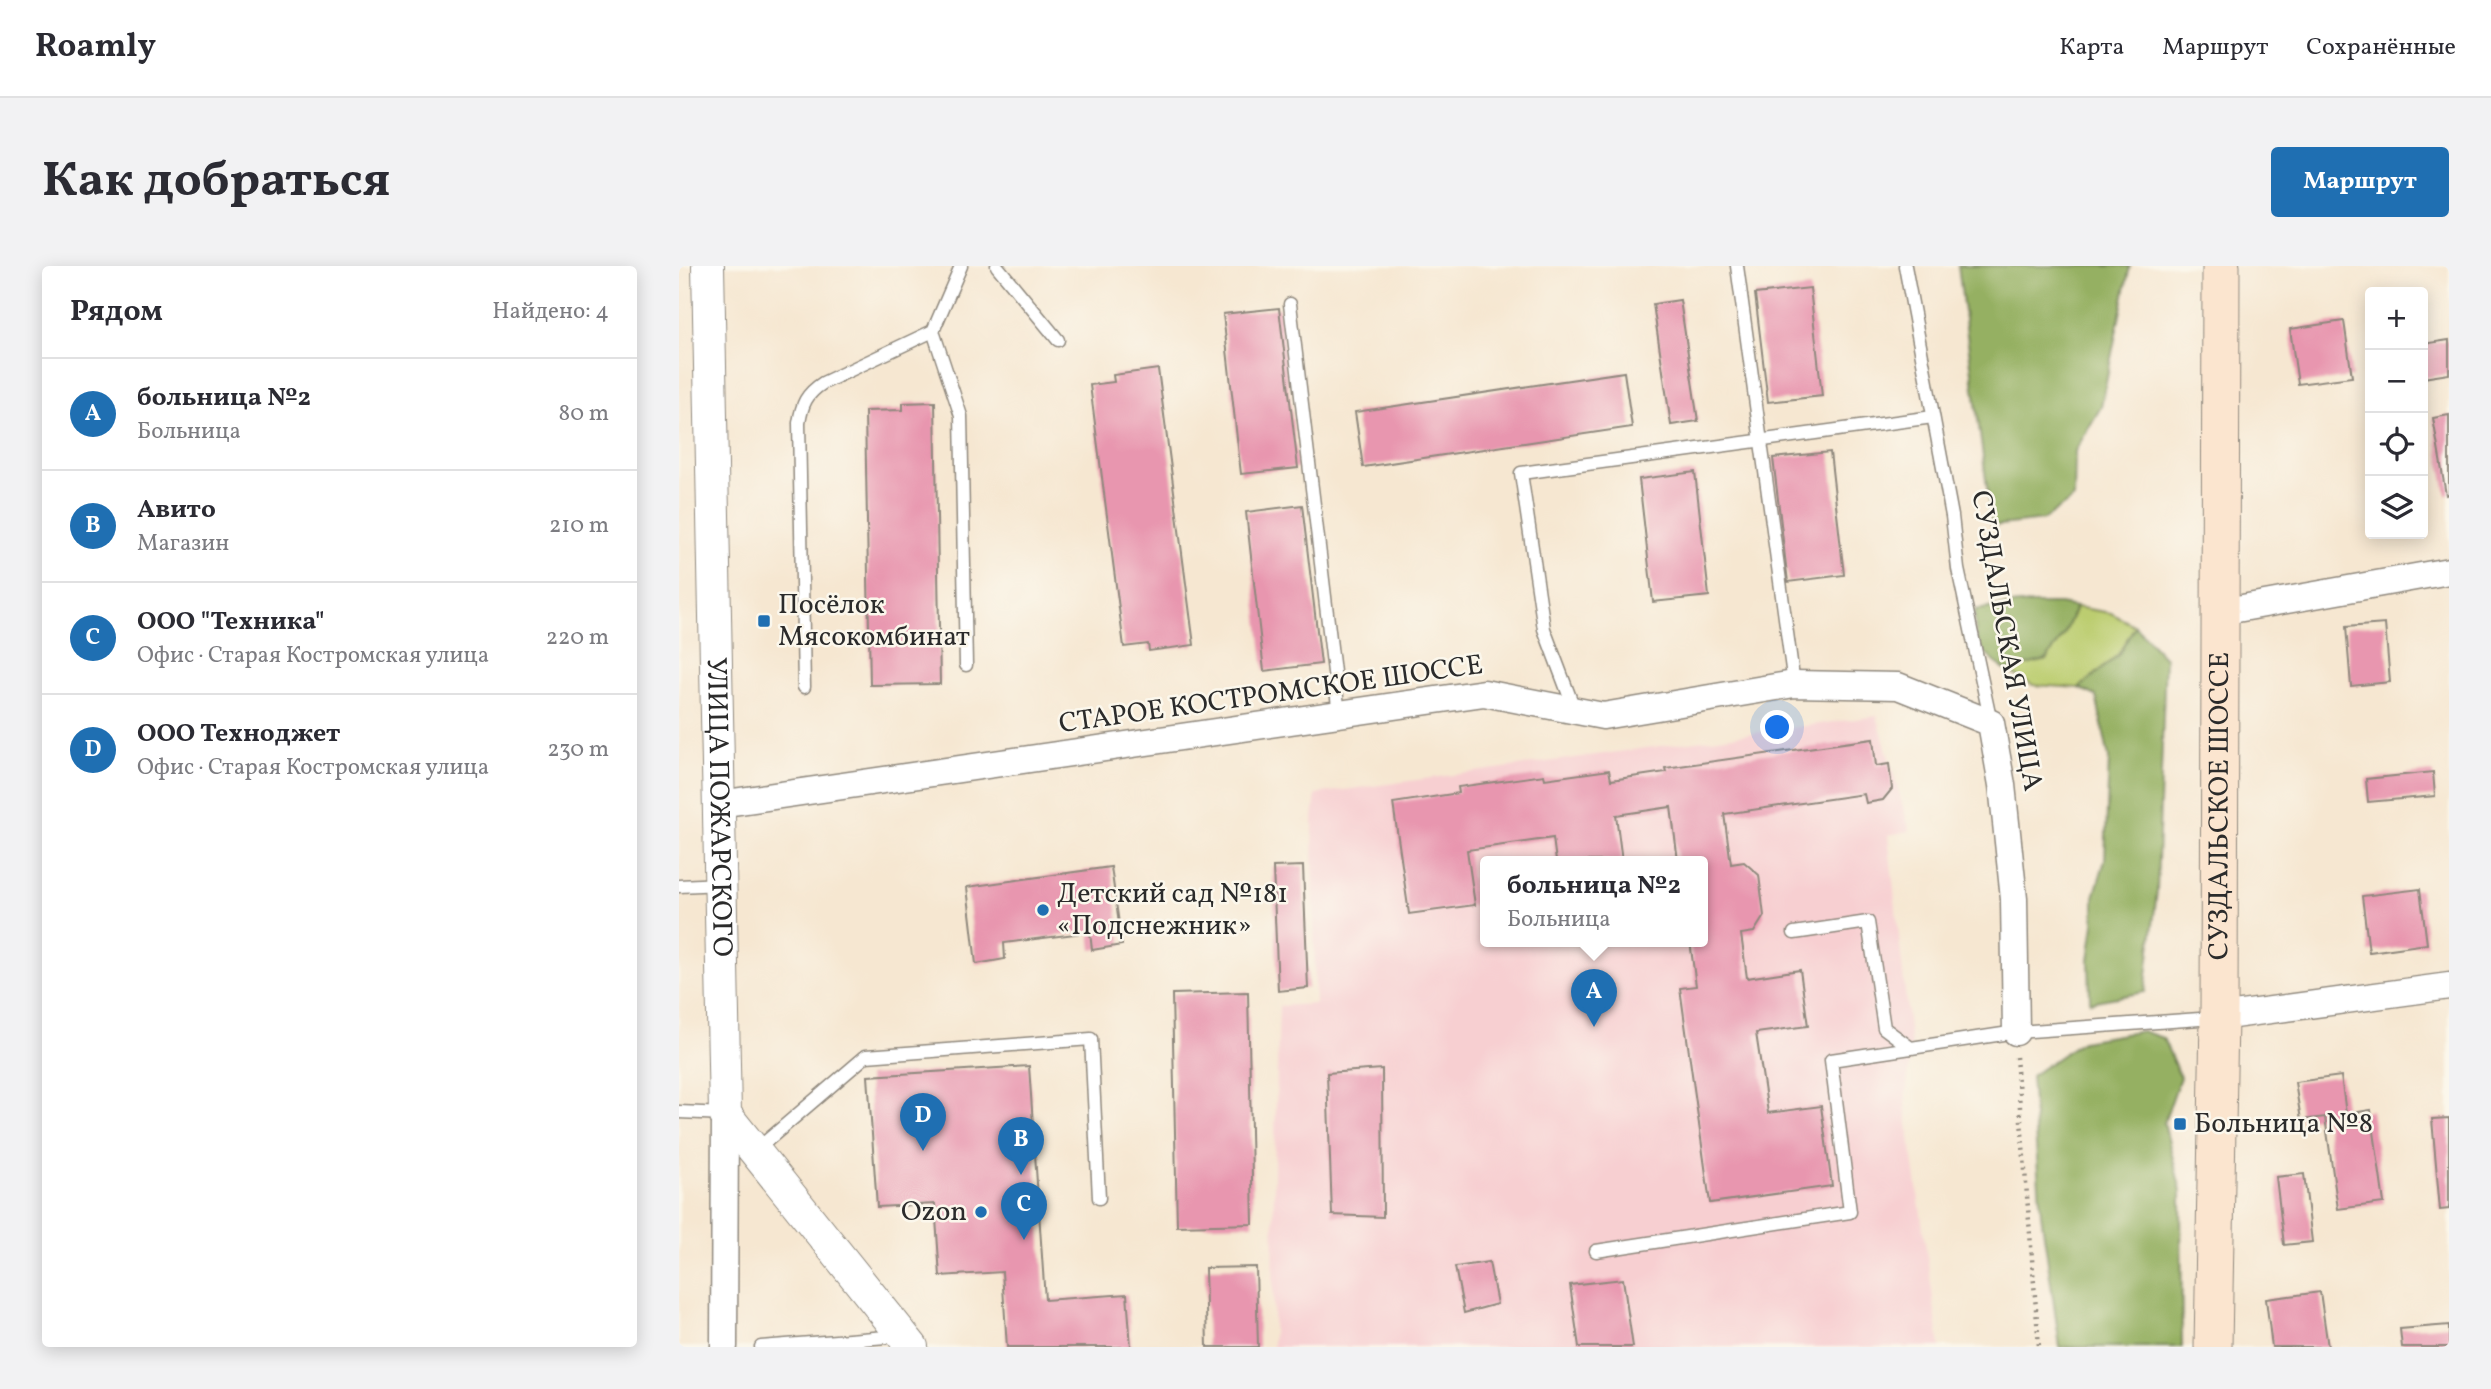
<!DOCTYPE html>
<html lang="ru">
<head>
<meta charset="utf-8">
<style>
  :root { --surface:#fff; --page:#f2f2f3; --text:#2b2b33; --muted:#7c7c81; --line:#e1e1e2; --accent:#1f6fb2 }
  body { margin:0; font-family:Vollkorn,serif; background:var(--page); color:var(--text) }
  .controls { position:absolute; right:21px; top:21px; display:grid; overflow:hidden; border-radius:7px; box-shadow:0 4px 18px #0003 }
  .controls button { width:63px; height:63px; display:grid; place-items:center; padding:0; border:0; border-bottom:2px solid var(--line); background:var(--surface); color:var(--text); font:35px sans-serif }
  .you { position:absolute; left:1099px; top:462px; width:24px; height:24px; margin:-18px; border:5px solid #fff; border-radius:50%; background:#1a73e8; box-shadow:0 0 0 10px #1a73e833 }
  .badge { display:grid; place-items:center; width:46px; height:46px; border-radius:50%; background:var(--accent); color:#fff; font-size:23px; font-weight:700 }
  .pin { position:absolute; translate:-50% -58px; filter:drop-shadow(0 2px 4px #0008) }
  .pin::after { content:''; position:absolute; top:37px; width:24px; height:21px; background:inherit; clip-path:polygon(0 0,100% 0,50% 100%) }
  .popup { position:absolute; left:801px; top:590px; width:228px; height:91px; box-sizing:border-box; display:grid; place-content:center; border-radius:7px; background:var(--surface); filter:drop-shadow(0 2px 5px #0005); font-size:23px; white-space:nowrap; color:var(--muted) }
  .popup b { font-size:26px; color:var(--text) }
  .popup::after { content:''; position:absolute; left:50%; top:100%; margin-left:-14px; border:14px solid transparent; border-top-color:var(--surface) }
  .list { margin:0; padding:0; list-style:none }
  h2 { display:flex; justify-content:space-between; align-items:center; height:91px; margin:0; padding:0 28px; font-size:30px }
  h2 small { font-size:23px; font-weight:400; color:var(--muted) }
  .list li { display:grid; grid-template-columns:46px 1fr auto; gap:21px; align-items:center; box-sizing:border-box; height:112px; padding:0 28px; border-top:2px solid var(--line) }
  .list b { display:block; font-size:26px; white-space:nowrap }
  .list p { margin:0; font-size:23px; white-space:nowrap; color:var(--muted) }
  .list em { font-size:23px; font-style:normal; color:var(--muted) }
  .icon { flex:none; width:38px; height:38px; fill:none; stroke:currentColor; stroke-width:2; stroke-linecap:round; stroke-linejoin:round }
  .map { position:relative; flex:none; width:1770px; height:1081px; overflow:hidden; border-radius:7px }
  header { display:flex; align-items:center; gap:42px; box-sizing:border-box; height:98px; padding:0 35px; background:var(--surface); border-bottom:2px solid var(--line) }
  header strong { font-size:33px }
  nav { display:flex; gap:38px; margin-inline-start:auto; font-size:24px }
  .intro { display:flex; align-items:center; justify-content:space-between; box-sizing:border-box; height:168px; padding:0 42px }
  h1 { margin:0; font-size:49px }
  .button { padding:18px 32px; border-radius:7px; background:var(--accent); color:#fff; font-size:24px; font-weight:700 }
  main { display:flex; gap:42px; padding:0 42px }
  aside { flex:1; background:var(--surface); border-radius:7px; box-shadow:0 4px 18px #0003 }
  .map>svg:first-child { display:block }
</style>
</head>
<body>
<header>
<strong>Roamly</strong>
<nav><a>Карта</a><a>Маршрут</a><a>Сохранённые</a></nav>
</header>
<div class="intro"><h1>Как добраться</h1><a class="button">Маршрут</a></div>
<main>
<aside>
<h2>Рядом<small>Найдено: 4</small></h2>
<ul class="list">
<li><span class="badge">A</span><div><b>больница №2</b><p>Больница</p></div><em>80 m</em></li>
<li><span class="badge">B</span><div><b>Авито</b><p>Магазин</p></div><em>210 m</em></li>
<li><span class="badge">C</span><div><b>ООО &quot;Техника&quot;</b><p>Офис · Старая Костромская улица</p></div><em>220 m</em></li>
<li><span class="badge">D</span><div><b>ООО Техноджет</b><p>Офис · Старая Костромская улица</p></div><em>230 m</em></li>
</ul>
</aside>
<div class="map">
<svg width="1770" height="1081" viewBox="0 0 1770 1081">
  <rect width="100%" height="100%" fill="#fbf7ec"/>
  <filter id="ink" filterUnits="userSpaceOnUse"><feTurbulence type="fractalNoise" baseFrequency=".0143" numOctaves="2"/><feDisplacementMap in="SourceGraphic" scale="14" xChannelSelector="R" yChannelSelector="G"/><feConvolveMatrix kernelMatrix="1 2 1 2 8 2 1 2 1" color-interpolation-filters="sRGB"/></filter>
  <filter id="wash" filterUnits="userSpaceOnUse"><feTurbulence type="fractalNoise" baseFrequency=".00686" numOctaves="4" result="noise"/><feDisplacementMap in="SourceGraphic" scale="28" xChannelSelector="R" yChannelSelector="G"/><feGaussianBlur stdDeviation="1.57" result="paint"/><feColorMatrix in="noise" values="0 0 0 0 0 0 0 0 0 0 0 0 0 0 0 0 0 1.4 0 .05"/><feComposite in="paint" operator="in"/></filter>
  <g filter="url(#wash)">
    <rect width="100%" height="100%" fill="#f6e7d1"/>
    <path fill="#f7cfd1" fill-rule="evenodd" d="M1198,450L1231,565L1209,569L1232,782L1226,837L1261,1081H594L595,903L600,740L636,738L634,552L637,528ZM806,595H1024V675H806Z"/>
    <polygon fill="#bccd70" stroke="#747c4e" stroke-width="2" points="1397,341 1432,347 1456,360 1439,389 1400,422 1354,419 1327,404 1367,394 1385,369"/>
    <g fill="#95b062" stroke="#606e46" stroke-width="2">
      <polygon points="1279,0 1451,0 1422,141 1396,185 1395,232 1364,254 1313,260"/>
      <path d="M1340,338H1381L1397,341L1385,369L1367,394L1327,404C1301,387 1294,376 1296,344Z"/>
      <polygon points="1456,360 1486,392 1478,625 1466,726 1411,736 1410,694 1415,658 1415,631 1426,594 1430,492 1417,430 1400,422 1439,389"/>
      <polygon points="1463,765 1484,772 1501,811 1485,857 1502,925 1503,1081 1381,1081 1362,948 1352,810 1403,775"/>
    </g>
    <g id="blocks">
      <g fill="#e896af">
        <polygon points="1131,22 1143,130 1089,136 1076,28"/>
        <polygon points="1001,34 1019,155 992,159 974,38"/>
        <polygon points="600,42 619,202 562,208 544,48"/>
        <polygon points="1665,55 1673,111 1619,118 1611,63"/>
        <polygon points="1770,74 1770,108 1744,112 1744,78"/>
        <polygon points="479,103 515,379 470,385 469,378 445,381 411,119 435,116 434,109"/>
        <polygon points="945,106 953,161 684,201 676,146"/>
        <polygon points="256,136 261,418 191,419 186,145 224,144 224,137"/>
        <polygon points="1770,149 1770,228 1767,229 1754,152"/>
        <polygon points="1151,186 1165,309 1109,316 1094,192"/>
        <polygon points="1016,206 1030,330 974,336 960,213"/>
        <polygon points="623,239 642,398 585,405 567,246"/>
        <polygon points="1706,358 1711,416 1672,420 1667,361"/>
        <polygon points="1194,473 1197,500 1210,498 1213,523 1204,534 1187,537 1185,528 1045,548 1052,598 1065,596 1080,609 1085,650 1075,666 1062,668 1068,712 1121,704 1129,760 1077,767 1089,847 1142,840 1153,920 1031,937 1001,722 1017,720 1011,675 1024,675 1024,595 999,595 992,541 937,549 943,595 877,595 874,572 788,584 796,639 730,648 714,537 780,527 779,521 865,509 866,513 930,504 932,514 987,506 986,502"/>
        <polygon points="1754,506 1756,530 1689,536 1687,513"/>
        <polygon points="624,600 629,722 599,725 594,601"/>
        <polygon points="432,601 443,679 413,684 411,666 325,677 326,693 297,698 288,621"/>
        <polygon points="1741,623 1748,678 1690,686 1683,630"/>
        <polygon points="569,726 574,958 498,960 493,728"/>
        <polygon points="350,800 366,1034 448,1028 452,1081 328,1081 323,1006 261,1010 256,938 198,941 189,810"/>
        <polygon points="703,803 704,951 653,949 648,807"/>
        <polygon points="1662,810 1667,848 1692,844 1705,937 1659,943 1646,851 1622,854 1616,816"/>
        <polygon points="1770,852 1770,943 1761,944 1753,853"/>
        <polygon points="1625,908 1633,976 1605,979 1597,911"/>
        <polygon points="810,996 818,1038 785,1047 776,1001"/>
        <polygon points="577,1001 579,1081 528,1081 526,1002"/>
        <polygon points="944,1013 954,1081 900,1081 891,1019"/>
        <polygon points="1641,1026 1649,1081 1593,1081 1587,1033"/>
        <polygon points="1770,1059 1770,1081 1723,1081 1721,1063"/>
      </g>
    </g>
  </g>
  <g filter="url(#ink)">
    <use href="#blocks" fill-opacity="0" stroke="#90897e" stroke-width="2"/>
    <g fill="none" stroke-linecap="round" stroke-linejoin="round">
      <defs>
        <g id="service">
          <polyline points="318,0 379,74"/>
          <polyline points="1058,0 1115,418"/>
          <polyline points="1226,0 1273,250 1279,303 1312,457"/>
          <polyline points="611,38 660,448"/>
          <polyline points="254,65 282,150 287,399"/>
          <path d="M125,421L120,157C123,138 127,128 144,117L254,65L282,0"/>
          <polyline points="896,445 865,363 842,207 1254,151"/>
          <polyline points="0,620 42,618"/>
          <polyline points="1115,667 1189,656 1205,762 1232,782 1337,766 1535,752"/>
          <polyline points="0,846 46,848"/>
          <polyline points="76,885 187,790 412,773 420,932"/>
          <polyline points="917,985 1171,946 1152,794 1232,782"/>
          <polyline points="82,1081 220,1070"/>
        </g>
        <g id="minor">
          <polyline points="1541,346 1770,305"/>
          <polyline points="40,538 805,427 924,450 1115,418 1219,420 1312,457 1323,519 1335,633 1337,766"/>
          <polyline points="1540,751 1770,720"/>
          <polyline points="45,1081 46,848"/>
        </g>
        <g id="tertiary">
          <path id="s1" d="M29,0L46,848L233,1081"/>
        </g>
        <g id="secondary">
          <path id="s2" d="M1534,1081L1540,751L1542,0"/>
        </g>
      </defs>
      <use href="#service" stroke="#90897e" stroke-width="15"/>
      <use href="#minor" stroke="#90897e" stroke-width="29"/>
      <use href="#tertiary" stroke="#90897e" stroke-width="34"/>
      <use href="#secondary" stroke="#90897e" stroke-width="39"/>
      <polyline stroke="#90897e" stroke-width="4.5" stroke-dasharray="2 5" stroke-linecap="butt" points="1337,791 1360,1081"/>
      <use href="#service" stroke="#fff" stroke-width="12"/>
      <use href="#minor" stroke="#fff" stroke-width="26"/>
      <use href="#tertiary" stroke="#fff" stroke-width="32"/>
      <use href="#secondary" stroke="#fbe5cf" stroke-width="37"/>
    </g>
  </g>
  <g fill="#1f6fb2" stroke="#fbf7ec" stroke-width="2.5">
    <rect x="78" y="348" width="14" height="14" rx="3.5"/>
    <circle cx="364" cy="644" r="7"/>
    <rect x="1494" y="851" width="14" height="14" rx="3.5"/>
    <circle cx="302" cy="946" r="7"/>
  </g>
  <g text-anchor="middle" dominant-baseline="central" stroke-width="5" stroke-linejoin="round" paint-order="stroke">
    <g font-size="28" fill="#2b2b2b" stroke="#fbf7ec" text-anchor="start">
      <text x="99" y="339">Посёлок<tspan x="99" dy="32">Мясокомбинат</tspan></text>
      <text x="378" y="628">Детский сад №181<tspan x="378" dy="32">«Подснежник»</tspan></text>
      <text x="1515" y="858">Больница №8</text>
      <text x="288" y="946" text-anchor="end">Ozon</text>
    </g>
    <g font-size="28" fill="#2b2b2b" stroke="#fbf7ec">
      <text transform="translate(1327 375) rotate(80)">СУЗДАЛЬСКАЯ УЛИЦА</text>
      <text transform="translate(592 429) rotate(-8)">СТАРОЕ КОСТРОМСКОЕ ШОССЕ</text>
      <text stroke="none"><textPath href="#s1" startOffset="541">УЛИЦА ПОЖАРСКОГО</textPath></text>
      <text stroke="none"><textPath href="#s2" startOffset="541">СУЗДАЛЬСКОЕ ШОССЕ</textPath></text>
    </g>
  </g>
</svg>
<div class="controls">
<button>+</button>
<button>−</button>
<button><svg class="icon" aria-label="locate" viewBox="0 0 24 24"><circle cx="12" cy="12" r="6"/><path d="M12 2v4M12 18v4M2 12h4M18 12h4"/></svg></button>
<button><svg class="icon" aria-label="layers" viewBox="0 0 24 24"><path d="M12 4l9 5-9 5-9-5zM3 14l9 5 9-5"/></svg></button>
</div>
<div class="you"></div>
<div class="pin badge" style="left:915px;top:761px">A</div>
<div class="popup"><b>больница №2</b>Больница</div>
<div class="pin badge" style="left:342px;top:909px">B</div>
<div class="pin badge" style="left:345px;top:974px">C</div>
<div class="pin badge" style="left:244px;top:885px">D</div>
</div>
</main>
</body>
</html>
